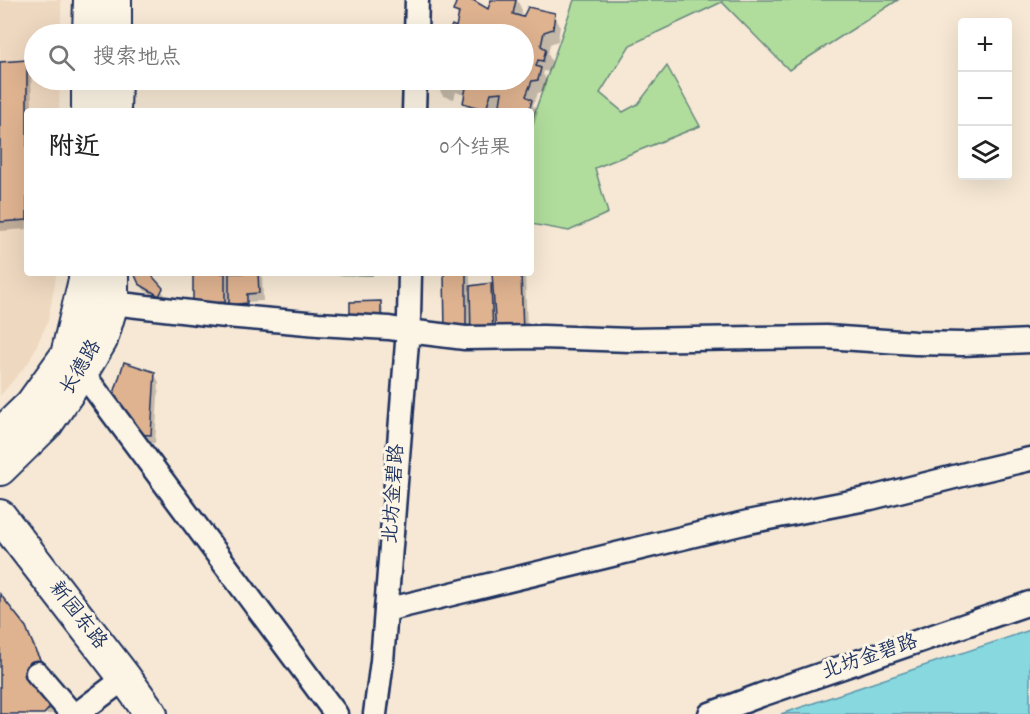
<!DOCTYPE html>
<html lang="zh">
<head>
<meta charset="utf-8">
<style>
  :root { --surface:#fff; --page:#f2f2f2; --text:#222; --muted:#767676; --line:#e0e0e0 }
  body { margin:0; font-family:Dekko,"LXGW WenKai TC",sans-serif; background:var(--page); color:var(--text) }
  .controls { position:absolute; right:18px; top:18px; display:grid; overflow:hidden; border-radius:6px; box-shadow:0 6px 24px #0002 }
  .controls button { width:54px; height:54px; display:grid; place-items:center; padding:0; border:0; border-bottom:2px solid var(--line); background:var(--surface); color:var(--text); font:30px sans-serif }
  .list { margin:0; padding:0; list-style:none }
  h2 { display:flex; justify-content:space-between; align-items:center; height:78px; margin:0; padding:0 24px; font-size:26px }
  h2 small { font-size:20px; font-weight:400; color:var(--muted) }
  .icon { flex:none; width:33px; height:33px; fill:none; stroke:currentColor; stroke-width:2; stroke-linecap:round; stroke-linejoin:round }
  .map { position:relative; flex:none; width:1030px; height:714px; overflow:hidden }
  .search { position:absolute; background:var(--surface); box-shadow:0 6px 24px #0002; left:24px; top:24px; width:510px; height:66px; display:flex; align-items:center; gap:15px; box-sizing:border-box; padding:0 21px; border-radius:33px; color:var(--muted); font-size:22px }
  .panel { position:absolute; background:var(--surface); box-shadow:0 6px 24px #0002; left:24px; top:108px; width:510px; height:168px; border-radius:6px }
  .map>svg:first-child { display:block }
</style>
</head>
<body>
<div class="map">
<svg width="1030" height="714" viewBox="0 0 1030 714">
  <rect width="100%" height="100%" fill="#f6e8d4"/>
  <filter id="ink" filterUnits="userSpaceOnUse"><feTurbulence type="fractalNoise" baseFrequency=".0167" numOctaves="2"/><feDisplacementMap in="SourceGraphic" scale="12" xChannelSelector="R" yChannelSelector="G"/><feConvolveMatrix kernelMatrix="1 2 1 2 8 2 1 2 1" color-interpolation-filters="sRGB"/></filter>
  <g filter="url(#ink)">
    <polygon fill="#efd8c0" points="0,0 61,0 61,34 34,34 34,80 60,80 59,111 27,111 27,273 56,273 56,277 48,321 29,362 0,396"/>
    <g fill="#b0dd9c" stroke="#66867d" stroke-width="1.5">
      <polygon points="574,0 898,0 789,70 722,2 630,45 600,93 623,112 638,104 667,66 700,126 595,168 608,213 569,231 531,224 531,123"/>
      <polygon points="271,273 372,273 372,275"/>
    </g>
    <polygon fill="#87d8df" stroke="#5c94ab" stroke-width="1.5" points="1030,630 1030,714 781,714"/>
    <g fill="#0003">
      <polygon points="459,0 470,0 489,12 493,0 517,0 522,10 521,18 554,14 560,26 558,41 550,44 548,54 552,62 549,72 544,71 543,74 547,81 544,91 538,93 533,105 538,112 534,126 531,125 531,111 505,111 501,104 498,104 495,111 470,111 465,103 466,96 456,92 454,99 443,96 436,84 437,80 524,80 524,34 450,34 453,27 457,29 460,19 455,11"/>
      <polygon points="26,62 31,70 32,111 27,111 27,229 0,231 0,64"/>
      <polygon points="135,273 154,273 155,282 165,295 162,300 144,290"/>
      <polygon points="194,273 262,273 263,301 233,303 233,306 251,305 251,312 236,313 229,301 229,310 200,312"/>
      <polygon points="446,273 470,273 470,287 491,285 495,293 493,273 525,273 527,332 470,342"/>
      <polygon points="380,302 383,308 383,328 355,328"/>
      <polygon points="154,373 159,382 155,443 142,443 118,412"/>
      <polygon points="0,596 25,627 35,645 45,670 51,706 55,714 0,714"/>
    </g>
    <g fill="#dfb390" stroke="#1b2f5e" stroke-width="1.5">
      <polygon points="457,0 473,0 488,9 491,0 516,0 513,14 523,17 528,7 555,13 553,29 544,32 541,46 546,49 543,61 538,60 536,66 541,68 538,80 532,81 526,96 532,100 529,111 516,111 516,109 500,105 502,92 491,93 486,110 463,103 466,88 450,81 447,88 434,84 435,80 524,80 524,34 448,34 452,25 456,27 459,13 453,11"/>
      <polygon points="27,60 27,220 0,222 0,62"/>
      <polygon points="134,273 152,273 153,277 163,288 159,296 139,284"/>
      <polygon points="193,273 225,273 225,302 193,304"/>
      <polygon points="229,273 258,273 259,293 247,294 247,303 229,305"/>
      <polygon points="444,273 466,273 466,333 445,331"/>
      <polygon points="492,273 521,273 523,333 496,334"/>
      <polygon points="491,283 493,334 471,336 470,286"/>
      <polygon points="381,301 381,322 350,323 350,302"/>
      <polygon points="124,362 155,372 151,435 135,434 111,403"/>
      <polygon points="0,594 26,627 36,652 42,663 34,678 52,705 44,714 0,714"/>
    </g>
    <g fill="none" stroke-linecap="round" stroke-linejoin="round">
      <defs>
        <g id="street">
          <polyline points="416,34 417,0"/>
          <polyline points="414,111 415,80"/>
          <polyline points="112,303 216,315 318,324 389,328 408,331 465,338 543,337 630,340 826,337 915,343 962,344 1030,341"/>
          <polyline points="82,372 336,714"/>
          <polyline points="386,610 748,522 871,498 974,472 1030,459"/>
          <polyline points="37,673 72,714"/>
          <polyline points="77,714 125,678"/>
          <polyline points="375,714 382,661 409,317 410,273"/>
          <polyline points="710,714 761,695 1030,603"/>
        </g>
        <g id="secondary">
          <polyline points="89,34 90,0"/>
          <polyline points="115,34 115,0"/>
          <polyline points="88,111 88,80"/>
          <polyline points="114,111 115,80"/>
          <polyline points="0,435 31,405 67,355 85,280 85,273"/>
          <polyline points="0,469 47,423 82,372 101,340 112,303 112,273"/>
          <polyline points="0,516 125,678 151,714"/>
        </g>
      </defs>
      <use href="#street" stroke="#1b2f5e" stroke-width="27"/>
      <use href="#secondary" stroke="#1b2f5e" stroke-width="36"/>
      <use href="#street" stroke="#fcf5e5" stroke-width="22"/>
      <use href="#secondary" stroke="#fcf5e5" stroke-width="32"/>
    </g>
  </g>
  <g text-anchor="middle" dominant-baseline="central" stroke-width="6" stroke-linejoin="round" paint-order="stroke">
    <g font-size="20" fill="#1b2f5e" stroke="#fcf5e5">
      <text transform="translate(82 368) rotate(-59)">长德路</text>
      <text transform="translate(395 494) rotate(-86)">北坊金碧路</text>
      <text transform="translate(77 616) rotate(52)">新园东路</text>
      <text transform="translate(870 658) rotate(-19)">北坊金碧路</text>
    </g>
  </g>
</svg>
<div class="controls">
<button>+</button>
<button>−</button>
<button><svg class="icon" aria-label="layers" viewBox="0 0 24 24"><path d="M12 4l9 5-9 5-9-5zM3 14l9 5 9-5"/></svg></button>
</div>
<div class="search"><svg class="icon" aria-label="search" viewBox="0 0 24 24"><circle cx="10" cy="10" r="6"/><path d="M15 15l6 6"/></svg>搜索地点</div>
<section class="panel">
<h2>附近<small>0个结果</small></h2>
<ul class="list">
</ul>
</section>
</div>
</body>
</html>
